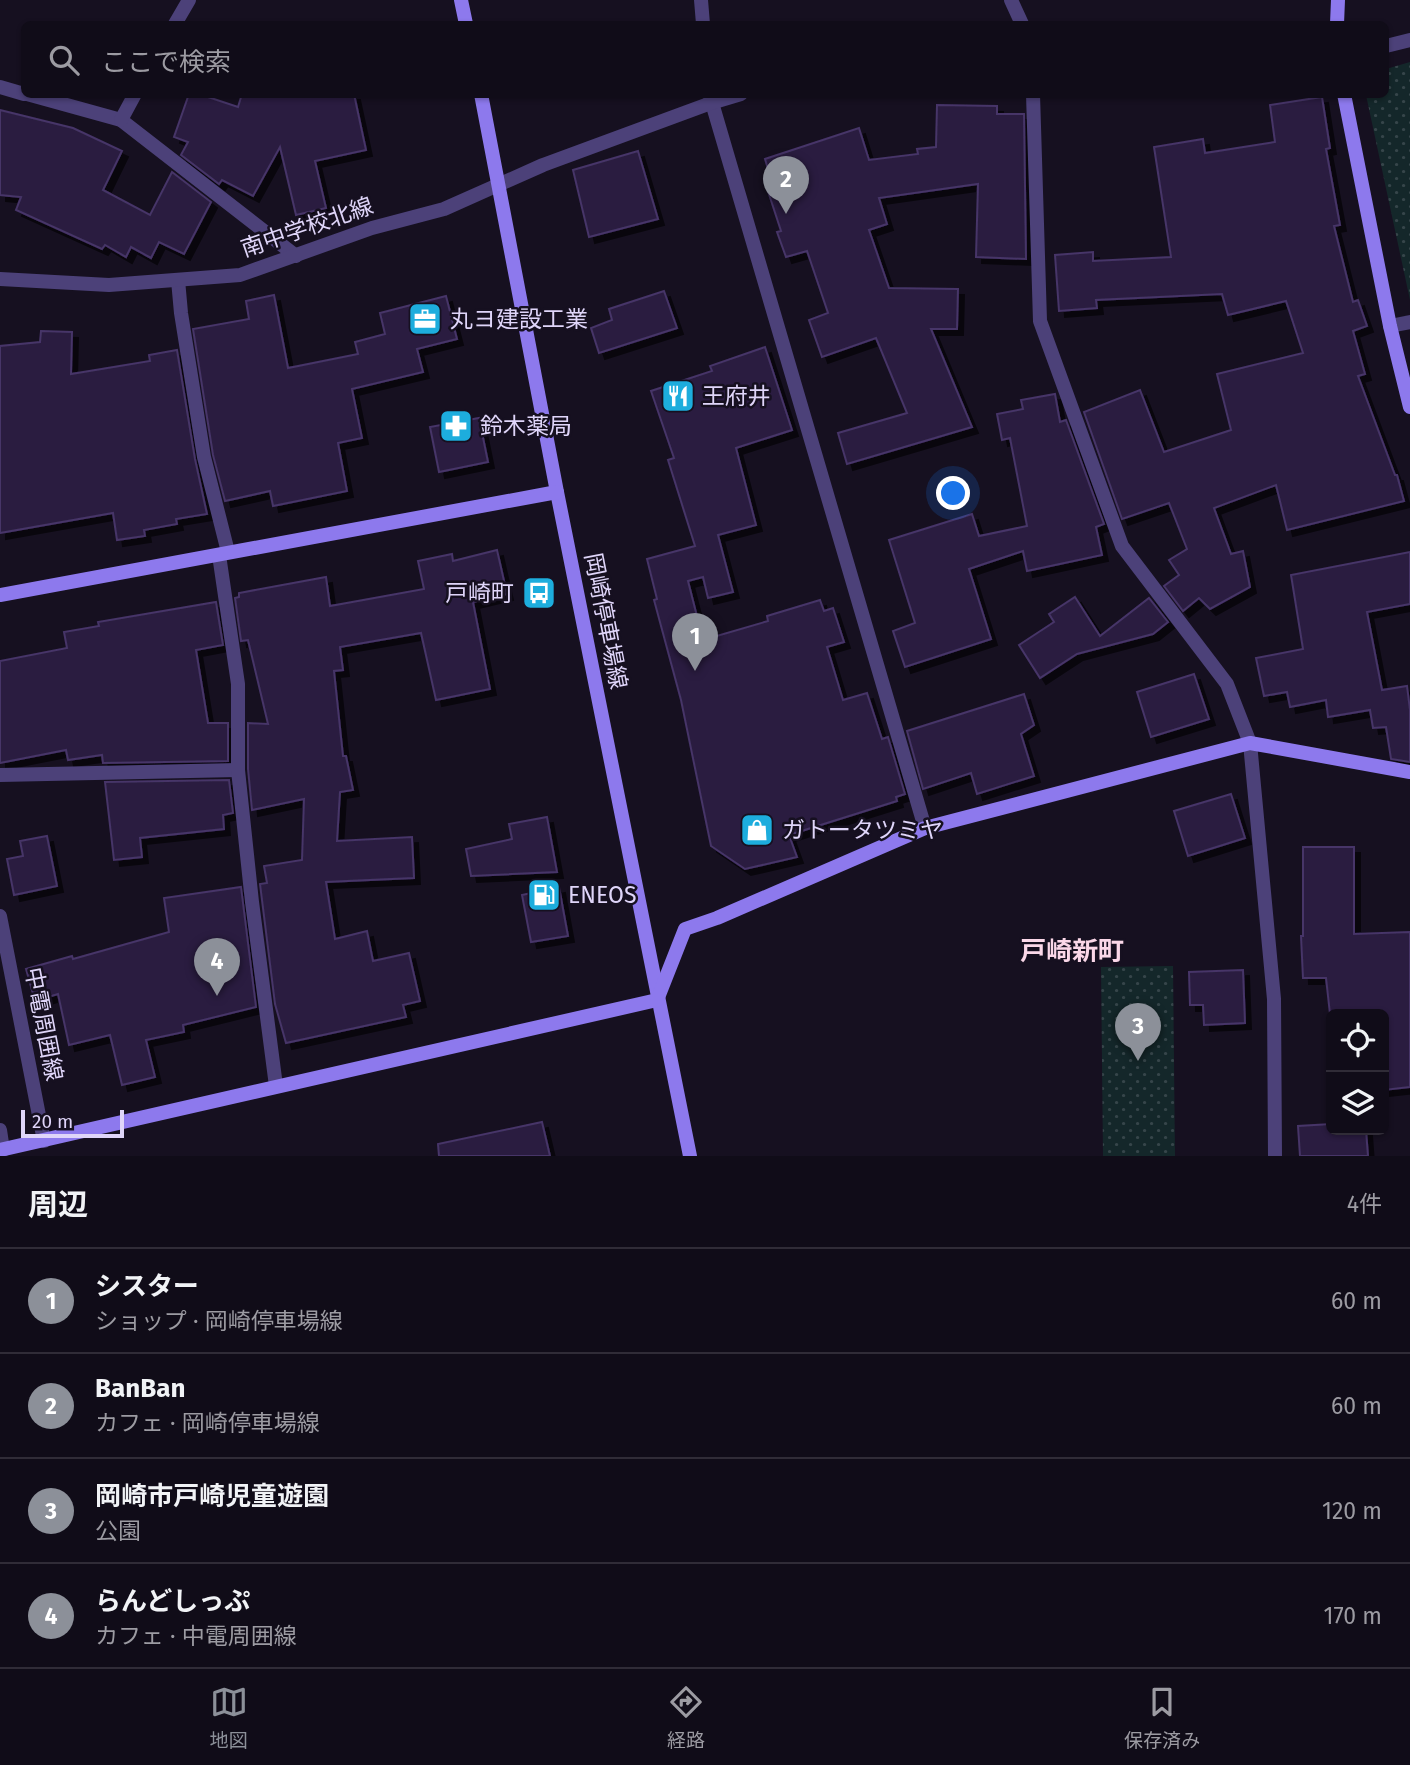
<!DOCTYPE html>
<html lang="ja">
<head>
<meta charset="utf-8">
<style>
  :root { --surface:#100c18; --page:#191521; --text:#f1f3f6; --muted:#9c9ba2; --line:#302c37; --accent:#8c9099 }
  body { margin:0; font-family:"Fira Sans","Noto Sans JP",sans-serif; background:var(--page); color:var(--text) }
  .controls { position:absolute; right:21px; bottom:21px; display:grid; overflow:hidden; border-radius:10px; box-shadow:0 2px 5px #0004 }
  .controls button { width:63px; height:63px; display:grid; place-items:center; padding:0; border:0; border-bottom:2px solid var(--line); background:var(--surface); color:var(--text); font:35px sans-serif }
  .scale { position:absolute; left:21px; bottom:18px; width:103px; box-sizing:border-box; padding-left:7px; border:4px solid #dfd5f9; border-top:0; font-size:19px; line-height:24px; white-space:nowrap; color:#dfd5f9; -webkit-text-stroke:5px #161020; paint-order:stroke }
  .you { position:absolute; left:954px; top:494px; width:24px; height:24px; margin:-18px; border:5px solid #fff; border-radius:50%; background:#1a73e8; box-shadow:0 0 0 10px #1a73e833 }
  .badge { display:grid; place-items:center; width:46px; height:46px; border-radius:50%; background:var(--accent); color:#fff; font-size:23px; font-weight:700 }
  .pin { position:absolute; translate:-50% -58px; filter:drop-shadow(0 2px 4px #0008) }
  .pin::after { content:''; position:absolute; top:37px; width:24px; height:21px; background:inherit; clip-path:polygon(0 0,100% 0,50% 100%) }
  .list { margin:0; padding:0; list-style:none }
  h2 { display:flex; justify-content:space-between; align-items:center; height:91px; margin:0; padding:0 28px; font-size:30px }
  h2 small { font-size:23px; font-weight:400; color:var(--muted) }
  .list li { display:grid; grid-template-columns:46px 1fr auto; gap:21px; align-items:center; box-sizing:border-box; height:105px; padding:0 28px; border-top:2px solid var(--line) }
  .list b { display:block; font-size:26px; white-space:nowrap }
  .list p { margin:0; font-size:23px; white-space:nowrap; color:var(--muted) }
  .list em { font-size:23px; font-style:normal; color:var(--muted) }
  .icon { flex:none; width:38px; height:38px; fill:none; stroke:currentColor; stroke-width:2; stroke-linecap:round; stroke-linejoin:round }
  .map { position:relative; flex:none; width:1410px; height:1156px; overflow:hidden }
  .search { position:absolute; background:var(--surface); box-shadow:0 2px 5px #0004; left:21px; right:21px; top:21px; height:77px; display:flex; align-items:center; gap:18px; box-sizing:border-box; padding:0 24px; border-radius:10px; color:var(--muted); font-size:26px }
  .sheet { height:511px; background:var(--surface) }
  nav { display:flex; justify-content:space-around; align-items:center; box-sizing:border-box; height:98px; border-top:2px solid var(--line); background:var(--surface); font-size:19px; color:var(--muted) }
  nav a { display:grid; justify-items:center; gap:4px }
  nav .on { color:var(--accent) }
  .map>svg:first-child { display:block }
</style>
</head>
<body>
<div class="map">
<svg width="1410" height="1156" viewBox="0 0 1410 1156">
  <defs>
    <pattern id="park-dots" width="8" height="8" patternUnits="userSpaceOnUse" patternTransform="scale(1.75)"><rect width="8" height="8" fill="#14272a"/><path d="M2 2h.1M6 6h.1" fill="none" stroke="#36454a" stroke-width="1.8" stroke-linecap="round"/></pattern>
    <filter id="shadow"><feDropShadow dx="6" dy="6" stdDeviation="0" flood-color="#0009"/></filter>
  </defs>
  <rect width="100%" height="100%" fill="#161020"/>
  <g fill="url(#park-dots)">
    <polygon points="1410,62 1410,300 1366,95 1386,94 1386,69"/>
    <polygon points="1173,966 1175,1156 1103,1156 1101,967"/>
  </g>
  <g fill="#2a1f3f" stroke="#463468" stroke-width="2" filter="url(#shadow)">
    <polygon points="189,94 199,94 238,107 242,94 354,94 366,150 315,161 326,208 296,215 280,147 253,196 222,180 219,184 181,155 188,142 174,137"/>
    <polygon points="1322,97 1330,148 1326,149 1340,225 1334,226 1353,302 1358,300 1367,326 1353,331 1365,374 1358,376 1395,475 1397,475 1404,501 1287,530 1276,485 1214,508 1231,554 1243,551 1250,587 1210,609 1199,598 1183,611 1164,586 1179,575 1169,560 1187,549 1169,503 1122,519 1084,412 1140,390 1164,452 1231,430 1217,374 1303,353 1286,301 1228,315 1222,294 1096,300 1097,308 1059,311 1055,255 1093,252 1093,261 1171,257 1154,147 1203,139 1205,153 1275,142 1270,105"/>
    <polygon points="937,105 997,106 997,114 1024,114 1026,259 976,257 978,184 879,198 887,224 869,230 889,288 958,289 957,329 931,329 972,427 847,464 838,433 907,413 876,338 822,357 809,320 828,313 807,251 786,257 777,232 781,231 764,179 770,176 765,159 859,128 869,160 918,154 917,149 936,147"/>
    <polygon points="0,110 73,128 122,151 103,190 150,215 172,172 211,202 184,254 159,242 151,258 131,247 126,257 105,245 102,249 16,210 21,197 0,195"/>
    <polygon points="638,151 658,219 589,237 573,170"/>
    <polygon points="664,291 677,328 599,353 591,328 612,320 609,309"/>
    <polygon points="274,295 288,368 358,354 355,342 385,334 380,313 446,296 457,339 417,349 423,372 352,389 362,438 338,443 347,491 273,506 270,491 225,501 213,455 193,329 249,319 246,301"/>
    <polygon points="41,331 72,332 71,374 150,361 149,355 177,350 195,459 207,514 176,519 177,524 144,530 145,536 117,540 113,513 0,533 0,346 40,342"/>
    <polygon points="765,347 792,430 736,448 756,525 718,535 733,592 708,598 703,577 688,581 703,640 768,621 767,616 820,600 824,611 833,608 844,642 827,647 843,700 867,693 882,739 888,737 905,794 896,797 897,801 789,835 797,857 745,869 711,846 681,700 654,600 657,599 647,559 695,546 668,460 674,458 651,391 712,371 710,366"/>
    <polygon points="1055,394 1060,422 1066,420 1104,524 1096,527 1102,555 1027,571 1023,551 969,569 991,639 905,667 893,631 915,623 889,540 972,514 979,536 1027,526 1010,438 1002,440 997,414 1023,409 1021,400"/>
    <polygon points="479,418 488,462 439,472 430,427"/>
    <polygon points="497,550 507,594 473,602 490,689 436,700 421,633 340,647 343,670 334,671 343,756 346,756 353,790 340,792 337,841 412,837 414,878 326,882 335,939 367,931 373,961 409,953 420,1001 403,1005 406,1017 286,1043 275,1004 260,884 267,883 264,866 302,860 304,799 252,810 248,769 248,723 268,724 248,640 241,641 235,598 239,597 239,593 326,577 330,606 424,589 418,561 452,554 453,561"/>
    <polygon points="1410,552 1410,604 1367,612 1382,690 1407,686 1410,710 1410,762 1391,759 1386,727 1373,728 1370,710 1328,717 1326,700 1290,707 1287,692 1264,696 1256,658 1303,649 1291,575"/>
    <polygon points="1075,597 1100,636 1149,598 1168,622 1153,634 1077,654 1040,678 1019,645 1054,622 1049,614"/>
    <polygon points="216,602 223,645 196,650 208,723 228,723 228,761 103,763 102,755 68,760 66,750 0,763 0,661 67,648 64,632 99,626 98,622"/>
    <polygon points="1194,674 1209,719 1151,737 1137,692"/>
    <polygon points="1024,694 1034,725 1021,734 1034,776 977,794 971,773 923,789 907,731"/>
    <polygon points="229,780 233,813 223,815 224,829 140,838 142,857 114,860 105,782"/>
    <polygon points="1231,794 1245,838 1188,856 1174,811"/>
    <polygon points="547,817 557,872 471,876 466,849 512,839 509,824"/>
    <polygon points="47,836 57,886 14,895 7,859 23,856 20,841"/>
    <polygon points="1303,847 1354,847 1354,934 1410,932 1410,1087 1384,1090 1384,1014 1330,1014 1326,978 1303,978 1301,936 1303,936"/>
    <polygon points="241,887 256,1007 183,1025 184,1032 146,1040 155,1077 122,1085 110,1035 69,1045 58,994 35,1001 26,969 72,956 73,959 169,932 164,898"/>
    <polygon points="559,887 568,936 531,942 522,895"/>
    <polygon points="1243,970 1245,1023 1204,1025 1203,1005 1190,1005 1189,972"/>
    <polygon points="542,1122 550,1156 439,1156 438,1144"/>
    <polygon points="1331,1124 1331,1130 1366,1130 1368,1156 1300,1156 1298,1126"/>
  </g>
  <g fill="none" stroke-linecap="round" stroke-linejoin="round">
    <g stroke="#4c4179" stroke-width="14">
      <polyline points="178,280 181,313 204,457 228,552"/>
      <polyline points="0,775 238,770"/>
      <polyline points="0,1130 3,1150"/>
    </g>
    <g stroke="#4c4179" stroke-width="14">
      <polyline points="701,0 703,24"/>
      <polyline points="1011,0 1022,24"/>
      <polyline points="175,24 189,0"/>
      <polyline points="1386,46 1410,40"/>
      <polyline points="0,87 24,94"/>
      <polyline points="27,94 121,120 296,256"/>
      <polyline points="1033,94 1040,321 1122,546 1227,684 1250,743 1274,999 1275,1156"/>
      <polyline points="710,96 925,828"/>
      <polyline points="121,120 135,94"/>
      <polyline points="0,279 109,285 240,275 372,228 444,209 543,165 711,103 741,94"/>
      <polyline points="1390,326 1410,322"/>
      <polyline points="219,555 238,684 238,770 252,902 276,1086"/>
      <polyline points="0,916 44,1141"/>
    </g>
    <g stroke="#8d79ed" stroke-width="14">
      <polyline points="461,0 466,24"/>
      <polyline points="1337,24 1338,0"/>
      <polyline points="481,94 557,492 690,1156"/>
      <polyline points="1344,94 1390,326 1410,407"/>
      <polyline points="0,595 557,492"/>
      <polyline points="0,1150 657,1000 685,929 717,918 925,828 1250,743 1410,772"/>
    </g>
  </g>
  <defs>
    <symbol id="office-square" viewBox="-11 -11 22 22"><rect x="-9" y="-9" width="18" height="18" rx="4" fill="#1daddd" stroke="#161020"/><path d="M-6-3h4V-5.5h4V-3h4V5H-6ZM-1-4.5V-3h2v-1.5ZM-6 0V1H6V0Z" fill="#fff"/></symbol>
    <symbol id="restaurant-square" viewBox="-11 -11 22 22"><rect x="-9" y="-9" width="18" height="18" rx="4" fill="#1daddd" stroke="#161020"/><path d="M-5-6h1v4h1v-4h1v4h1v-4h1v5L-1.5 .5V6h-2V.5L-5-1ZM5-6V6H3V1.5H1.5Q1.5-4 5-6Z" fill="#fff"/></symbol>
    <symbol id="pharmacy-square" viewBox="-11 -11 22 22"><rect x="-9" y="-9" width="18" height="18" rx="4" fill="#1daddd" stroke="#161020"/><path d="M-2-6h4v4h4v4h-4v4h-4v-4h-4v-4h4Z" fill="#fff"/></symbol>
    <symbol id="bus-square" viewBox="-11 -11 22 22"><rect x="-9" y="-9" width="18" height="18" rx="4" fill="#1daddd" stroke="#161020"/><path d="M-5-6H5V4H4V6H2V4H-2V6H-4V4H-5ZM-3.5-4V0h7V-4ZM-3.5 1.2v1.5H-2V1.2ZM2 1.2v1.5H3.5V1.2Z" fill="#fff"/></symbol>
    <symbol id="shop-square" viewBox="-11 -11 22 22"><rect x="-9" y="-9" width="18" height="18" rx="4" fill="#1daddd" stroke="#161020"/><path d="M-5-2.5h2.3a2.7 3.5 0 0 1 5.4 0H5L5.5 6h-11ZM-1.5-2.5h3a1.5 2.3 0 0 0-3 0Z" fill="#fff"/></symbol>
    <symbol id="fuel-square" viewBox="-11 -11 22 22"><rect x="-9" y="-9" width="18" height="18" rx="4" fill="#1daddd" stroke="#161020"/><path d="M-5.5-6h7V0h2V4h1.3V-2.5L3-4.5l.8-.8L6-3V5H2.5V1h-1V6h-7ZM-4.2-4.7v3.2H.2V-4.7Z" fill="#fff"/></symbol>
  </defs>
  <g fill-rule="evenodd">
    <use href="#office-square" x="406" y="300" width="38" height="38"/>
    <use href="#restaurant-square" x="659" y="377" width="38" height="38"/>
    <use href="#pharmacy-square" x="437" y="407" width="38" height="38"/>
    <use href="#bus-square" x="520" y="574" width="38" height="38"/>
    <use href="#shop-square" x="738" y="811" width="38" height="38"/>
    <use href="#fuel-square" x="525" y="876" width="38" height="38"/>
  </g>
  <g text-anchor="middle" dominant-baseline="central" stroke-width="5" stroke-linejoin="round" paint-order="stroke">
    <g font-size="23" fill="#dfd5f9" stroke="#161020">
      <text transform="translate(307 227) rotate(-19)">南中学校北線</text>
      <text transform="translate(606 621) rotate(79)">岡崎停車場線</text>
      <text transform="translate(44 1024) rotate(79)">中電周囲線</text>
    </g>
    <g font-size="23" fill="#dfd5f9" stroke="#161020" text-anchor="start">
      <text x="450" y="319">丸ヨ建設工業</text>
      <text x="702" y="396">王府井</text>
      <text x="480" y="426">鈴木薬局</text>
      <text x="514" y="593" text-anchor="end">戸崎町</text>
      <text x="782" y="830">ガトータツミヤ</text>
      <text x="568" y="895">ENEOS</text>
    </g>
    <g font-size="26" font-weight="bold" fill="#fad7e8" stroke="#161020">
      <text x="1072" y="951">戸崎新町</text>
    </g>
  </g>
</svg>
<div class="controls">
<button><svg class="icon" aria-label="locate" viewBox="0 0 24 24"><circle cx="12" cy="12" r="6"/><path d="M12 2v4M12 18v4M2 12h4M18 12h4"/></svg></button>
<button><svg class="icon" aria-label="layers" viewBox="0 0 24 24"><path d="M12 4l9 5-9 5-9-5zM3 14l9 5 9-5"/></svg></button>
</div>
<div class="scale">20 m</div>
<div class="you"></div>
<div class="pin badge" style="left:695px;top:671px">1</div>
<div class="pin badge" style="left:786px;top:214px">2</div>
<div class="pin badge" style="left:1138px;top:1061px">3</div>
<div class="pin badge" style="left:217px;top:996px">4</div>
<div class="search"><svg class="icon" aria-label="search" viewBox="0 0 24 24"><circle cx="10" cy="10" r="6"/><path d="M15 15l6 6"/></svg>ここで検索</div>
</div>
<section class="sheet">
<h2>周辺<small>4件</small></h2>
<ul class="list">
<li><span class="badge">1</span><div><b>シスター</b><p>ショップ · 岡崎停車場線</p></div><em>60 m</em></li>
<li><span class="badge">2</span><div><b>BanBan</b><p>カフェ · 岡崎停車場線</p></div><em>60 m</em></li>
<li><span class="badge">3</span><div><b>岡崎市戸崎児童遊園</b><p>公園</p></div><em>120 m</em></li>
<li><span class="badge">4</span><div><b>らんどしっぷ</b><p>カフェ · 中電周囲線</p></div><em>170 m</em></li>
</ul>
</section>
<nav>
<a class="on"><svg class="icon" aria-label="map" viewBox="0 0 24 24"><path d="M3 6l6-2 6 2 6-2v14l-6 2-6-2-6 2zM9 4v14M15 6v14"/></svg>地図</a>
<a><svg class="icon" aria-label="directions" viewBox="0 0 24 24"><path d="M12 3l9 9-9 9-9-9zM9 14v-3h6M13 9l2 2-2 2"/></svg>経路</a>
<a><svg class="icon" aria-label="saved" viewBox="0 0 24 24"><path d="M7 4h10v16l-5-4-5 4z"/></svg>保存済み</a>
</nav>
</body>
</html>
